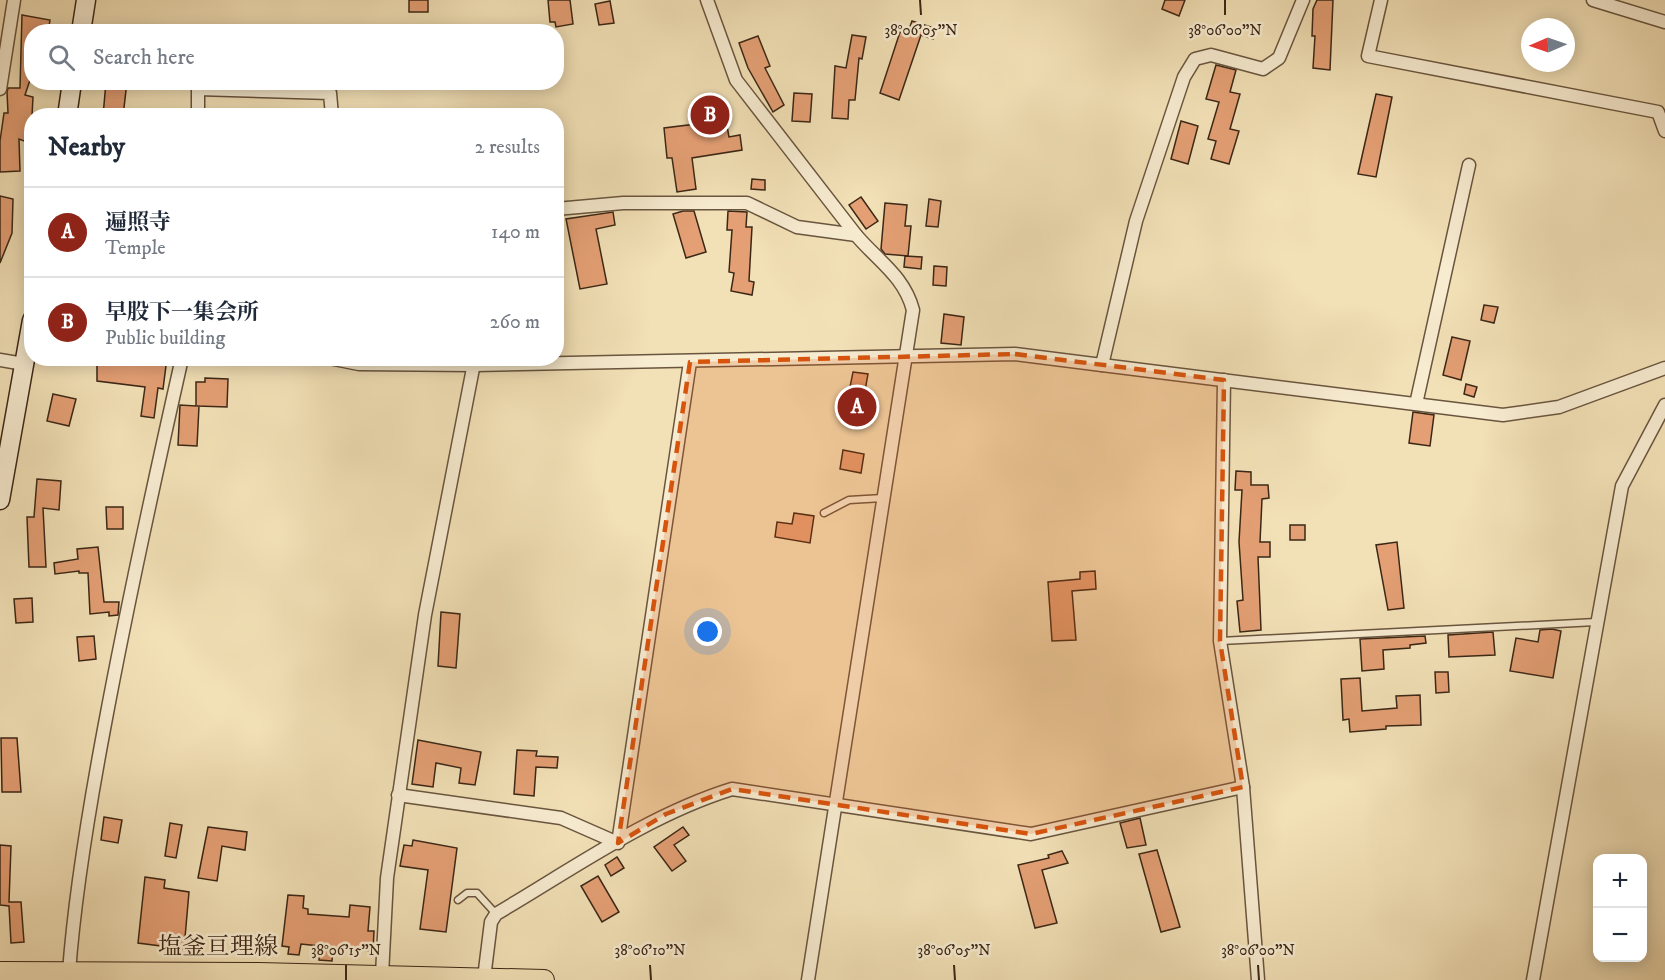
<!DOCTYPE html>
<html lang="en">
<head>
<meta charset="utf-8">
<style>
  :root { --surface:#fff; --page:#f6f6f7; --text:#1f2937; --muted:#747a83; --line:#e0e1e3; --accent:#8f2418 }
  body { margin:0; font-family:"IM FELL DW Pica","Noto Serif JP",serif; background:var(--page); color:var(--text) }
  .controls { position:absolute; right:18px; bottom:18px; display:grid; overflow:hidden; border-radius:12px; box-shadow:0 3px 15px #0003 }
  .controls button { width:54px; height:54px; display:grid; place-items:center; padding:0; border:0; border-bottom:2px solid var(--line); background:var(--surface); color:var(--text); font:30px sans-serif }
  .compass { position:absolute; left:1521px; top:18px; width:54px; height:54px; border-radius:50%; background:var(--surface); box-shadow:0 3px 15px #0003; rotate:268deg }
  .you { position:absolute; left:708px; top:632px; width:21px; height:21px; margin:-15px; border:4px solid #fff; border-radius:50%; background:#1a73e8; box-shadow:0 0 0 9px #1a73e833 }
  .badge { display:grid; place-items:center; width:39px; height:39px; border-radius:50%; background:var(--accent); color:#fff; font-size:20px; font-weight:700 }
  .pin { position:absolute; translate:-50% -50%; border:3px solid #fff; box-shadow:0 2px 6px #0006 }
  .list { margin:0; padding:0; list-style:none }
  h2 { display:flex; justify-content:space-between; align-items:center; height:78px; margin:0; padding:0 24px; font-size:26px }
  h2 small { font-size:20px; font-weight:400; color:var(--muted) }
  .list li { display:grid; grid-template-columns:39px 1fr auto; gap:18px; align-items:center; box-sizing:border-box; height:90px; padding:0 24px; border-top:2px solid var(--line) }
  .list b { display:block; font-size:22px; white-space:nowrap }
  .list p { margin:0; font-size:20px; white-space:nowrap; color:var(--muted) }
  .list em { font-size:20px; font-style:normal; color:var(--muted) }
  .icon { flex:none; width:33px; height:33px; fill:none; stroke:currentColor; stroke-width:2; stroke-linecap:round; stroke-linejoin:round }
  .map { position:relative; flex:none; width:1665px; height:980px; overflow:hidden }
  .search { position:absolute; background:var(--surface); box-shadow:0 3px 15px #0003; left:24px; top:24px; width:540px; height:66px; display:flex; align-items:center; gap:15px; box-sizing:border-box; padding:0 21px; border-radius:24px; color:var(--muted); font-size:22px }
  .panel { position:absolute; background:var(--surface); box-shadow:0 3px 15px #0003; left:24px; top:108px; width:540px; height:258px; border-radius:24px }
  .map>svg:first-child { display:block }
</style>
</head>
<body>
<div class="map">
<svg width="1665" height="980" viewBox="0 0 1665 980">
  <rect width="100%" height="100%" fill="#f2e0b6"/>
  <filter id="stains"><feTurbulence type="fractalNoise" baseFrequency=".00333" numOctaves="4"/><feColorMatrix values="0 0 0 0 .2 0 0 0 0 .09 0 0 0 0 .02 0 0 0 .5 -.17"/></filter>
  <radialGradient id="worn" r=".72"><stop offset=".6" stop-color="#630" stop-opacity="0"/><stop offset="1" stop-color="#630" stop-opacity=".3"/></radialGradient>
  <g fill="#e49f74" stroke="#3b2716" stroke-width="1.5">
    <rect x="409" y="0" width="19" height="12"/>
    <polygon points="548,0 570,0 573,24 556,27 555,22 550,22"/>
    <polygon points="1165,0 1185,0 1179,16 1162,9"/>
    <polygon points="1317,0 1333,0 1330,70 1313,68 1315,36 1312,36 1313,9"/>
    <polygon points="610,1 614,23 599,25 595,4"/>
    <polygon points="22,15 50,20 48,32 32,32 32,74 25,95 33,97 32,116 27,142 19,139 20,171 0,172 0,141 4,113 8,113 7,92 8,88 20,88"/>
    <polygon points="912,21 937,29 933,39 921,35 899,100 880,93 900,32 907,35"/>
    <polygon points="852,35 866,37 862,59 859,58 855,100 849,100 848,119 832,118 835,66 846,68"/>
    <polygon points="758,36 770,66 765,68 784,105 773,112 748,68 739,43"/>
    <polygon points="1216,65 1236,70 1230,92 1240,94 1230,129 1239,131 1229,164 1211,159 1216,141 1208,139 1219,102 1206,99"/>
    <polygon points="106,82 127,82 123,116 103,116"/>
    <polygon points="794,93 812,94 810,122 792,121"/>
    <polygon points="1376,94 1392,97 1376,177 1358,174"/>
    <polygon points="722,99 729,137 740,135 742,150 692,158 696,189 677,192 672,158 667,158 664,128 696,124 693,104"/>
    <polygon points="1181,121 1198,126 1188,164 1171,159"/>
    <polygon points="752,179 765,180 765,190 751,189"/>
    <polygon points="0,196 13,199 12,233 0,263"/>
    <polygon points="861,197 878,221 866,229 849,205"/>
    <polygon points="929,199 941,201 938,227 926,226"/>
    <polygon points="885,203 907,205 905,226 911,226 908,256 885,254 881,249"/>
    <polygon points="683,211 694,211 706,252 686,258 673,214"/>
    <polygon points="728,211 747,212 746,227 752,227 749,281 754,282 752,295 731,291 734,273 729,272 732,230 727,230"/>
    <polygon points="613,212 615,225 596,229 607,284 580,289 566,219"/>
    <polygon points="905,256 922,257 921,269 904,267"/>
    <polygon points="934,266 947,267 946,286 933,285"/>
    <polygon points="1484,305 1498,307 1494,323 1481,320"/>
    <polygon points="944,314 964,317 961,345 941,343"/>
    <polygon points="1452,337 1470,341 1461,380 1443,375"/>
    <polygon points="167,358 163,389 158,388 154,418 141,416 145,387 97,381 97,359"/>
    <polygon points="853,372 868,374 863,402 870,403 868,416 845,412"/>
    <polygon points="205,378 228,379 227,407 197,406 199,406 197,446 178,445 180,405 196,406 196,382 205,382"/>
    <polygon points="1466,384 1477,387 1474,397 1464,394"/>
    <polygon points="53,394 76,399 69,426 47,421"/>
    <polygon points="1413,412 1434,415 1430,446 1409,443"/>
    <polygon points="843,450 864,454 861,473 840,469"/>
    <polygon points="1236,471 1251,472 1251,485 1268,485 1269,498 1262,499 1260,542 1270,542 1270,557 1258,557 1261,630 1240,632 1237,601 1243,600 1239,542 1242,490 1235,490"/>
    <polygon points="37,479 61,481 59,510 43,508 46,567 29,567 27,517 34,517"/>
    <polygon points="106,507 123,507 123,529 107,529"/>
    <polygon points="794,513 814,516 810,543 775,537 777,522 792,524"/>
    <rect x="1290" y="525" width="15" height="15"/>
    <polygon points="1397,542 1404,608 1388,610 1376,545"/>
    <polygon points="98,547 104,602 119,602 118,615 109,616 109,612 90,614 88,573 79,573 79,571 55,574 54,563 78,559 77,549"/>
    <polygon points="1095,571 1096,589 1072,591 1076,640 1052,641 1048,582 1080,579 1080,572"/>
    <polygon points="32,598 33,622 16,623 14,599"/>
    <polygon points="441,612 460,614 456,668 438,666"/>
    <polygon points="1552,629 1561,631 1553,678 1510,671 1516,638 1538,642 1540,630"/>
    <polygon points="1493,632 1495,655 1449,657 1448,635"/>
    <polygon points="94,636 96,659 79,661 77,637"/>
    <polygon points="1425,636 1426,643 1410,645 1410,648 1383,650 1384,669 1362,671 1360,639"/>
    <polygon points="1435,672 1448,672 1449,692 1436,693"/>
    <polygon points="1360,678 1362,711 1397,708 1396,696 1420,695 1421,725 1386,726 1386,729 1350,732 1349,719 1343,720 1341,679"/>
    <polygon points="1,738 17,738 21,792 2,792"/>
    <polygon points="418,740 481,752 475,785 459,783 461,768 436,763 433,787 412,784"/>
    <polygon points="517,750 537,751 536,756 558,757 557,768 536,767 534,796 514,794"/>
    <polygon points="104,817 122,820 118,843 101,840"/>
    <polygon points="1140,818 1146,845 1127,848 1120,823"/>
    <polygon points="170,823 182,825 176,858 165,856"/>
    <polygon points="208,827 247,832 245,850 222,846 217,881 198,878"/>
    <polygon points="683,827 689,835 674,845 686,861 672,871 654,847"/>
    <polygon points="413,840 457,848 446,932 420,929 428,870 400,866 404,845 412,846"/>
    <polygon points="0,845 11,846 9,902 21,902 24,942 11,943 9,906 0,905"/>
    <polygon points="1157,850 1180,927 1161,932 1139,854"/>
    <polygon points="1062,851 1068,863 1042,870 1057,923 1035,928 1018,865 1049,858 1048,855"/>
    <polygon points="617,857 624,868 611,876 605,865"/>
    <polygon points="598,876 619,912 602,922 581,886"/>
    <polygon points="145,877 165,880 164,888 189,892 184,949 138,943"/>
    <polygon points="288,895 304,896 303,908 308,909 308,914 349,917 350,905 370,907 368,931 374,931 373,951 333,948 332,961 319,960 320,946 301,944 299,955 288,954 289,947 282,946"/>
  </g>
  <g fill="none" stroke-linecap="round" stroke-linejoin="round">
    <defs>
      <g id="lane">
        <polyline points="824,513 849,500 883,498"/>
        <polyline points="1220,641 1596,622"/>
        <polyline points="458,900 467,893 477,893 496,914"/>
      </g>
      <g id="street">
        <path d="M707,0L736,80L856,235C878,261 904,276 913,310L808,980"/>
        <polyline points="1381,0 1368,56 1658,112 1665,131"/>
        <polyline points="1593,0 1665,22"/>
        <polyline points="0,89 14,0"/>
        <polyline points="198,116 198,89 330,93 332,116"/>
        <polyline points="556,209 623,203 747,203 797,227 856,235"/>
        <polyline points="329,358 359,364 475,365 1015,354 1102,365 1136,221 1184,77 1195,59 1211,55 1263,69 1279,58 1303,0"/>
        <polyline points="0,360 24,364"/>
        <polyline points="1102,365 1503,415 1559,407 1665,368"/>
        <polyline points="1224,380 1220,641 1243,787 1258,980"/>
        <polyline points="1416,404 1469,165"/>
        <polyline points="398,795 561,818 618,843 690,362"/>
        <path d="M69,972C75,891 89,809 104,729C127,605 154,482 182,358"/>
        <polyline points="382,975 387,878 425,615 475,358"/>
        <path d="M484,978L491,922L496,914C571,870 648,815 732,789L1031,834L1243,787"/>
        <polyline points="1533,980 1622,486 1665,405"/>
      </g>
      <g id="secondary">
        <polyline points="81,32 86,0"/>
        <polyline points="67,116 72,82"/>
        <polyline points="0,500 32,320"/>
      </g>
      <polyline id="primary" points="0,972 259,973 544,980"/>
    </defs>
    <use href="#lane" stroke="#69553e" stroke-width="9"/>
    <use href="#street" stroke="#69553e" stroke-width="15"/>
    <use href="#secondary" stroke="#3b2716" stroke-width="21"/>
    <use href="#primary" stroke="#3b2716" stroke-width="22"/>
    <use href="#lane" stroke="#f7ebd0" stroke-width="6"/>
    <use href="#street" stroke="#f7ebd0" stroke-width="12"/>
    <use href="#secondary" stroke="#f7ebd0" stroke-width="18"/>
    <use href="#primary" stroke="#f2e0b6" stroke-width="20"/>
  </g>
  <path fill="#d7540d" fill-opacity="0.2" stroke="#d7540d" stroke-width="4.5" stroke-dasharray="12 8" stroke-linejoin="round" d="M1015,354L1224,380L1220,641L1243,787L1031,834L732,789L666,814L618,843L690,362Z"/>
  <path fill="none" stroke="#3b2716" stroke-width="2" d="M920,0L921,15M1225,0V15M346,965V980M650,965L651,980M954,965L955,980M1258,965L1259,980"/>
  <g text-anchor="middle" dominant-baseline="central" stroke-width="5" stroke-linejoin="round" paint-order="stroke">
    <g font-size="24" fill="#3b2716" stroke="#f7ebd0">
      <text x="218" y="947">塩釜亘理線</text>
    </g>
  </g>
  <g font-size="15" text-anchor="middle" fill="#3b2716" stroke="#f7ebd0" stroke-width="5" stroke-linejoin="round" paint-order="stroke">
    <text x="921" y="35">38°06'05"N</text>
    <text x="1225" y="35">38°06'00"N</text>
    <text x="346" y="955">38°06'15"N</text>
    <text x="650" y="955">38°06'10"N</text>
    <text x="954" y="955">38°06'05"N</text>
    <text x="1258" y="955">38°06'00"N</text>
  </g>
  <rect width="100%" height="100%" filter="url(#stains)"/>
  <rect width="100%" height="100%" fill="url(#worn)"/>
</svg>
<div class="controls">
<button>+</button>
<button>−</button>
</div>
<svg class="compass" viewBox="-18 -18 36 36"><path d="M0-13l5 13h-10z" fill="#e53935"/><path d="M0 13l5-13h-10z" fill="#747a83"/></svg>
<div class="you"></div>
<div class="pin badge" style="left:857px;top:407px">A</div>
<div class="pin badge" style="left:710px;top:115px">B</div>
<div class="search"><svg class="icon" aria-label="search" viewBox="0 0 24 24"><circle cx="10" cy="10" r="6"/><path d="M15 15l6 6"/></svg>Search here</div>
<section class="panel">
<h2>Nearby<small>2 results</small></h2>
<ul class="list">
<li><span class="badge">A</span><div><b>遍照寺</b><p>Temple</p></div><em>140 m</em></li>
<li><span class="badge">B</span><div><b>早股下一集会所</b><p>Public building</p></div><em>260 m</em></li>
</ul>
</section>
</div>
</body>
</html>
